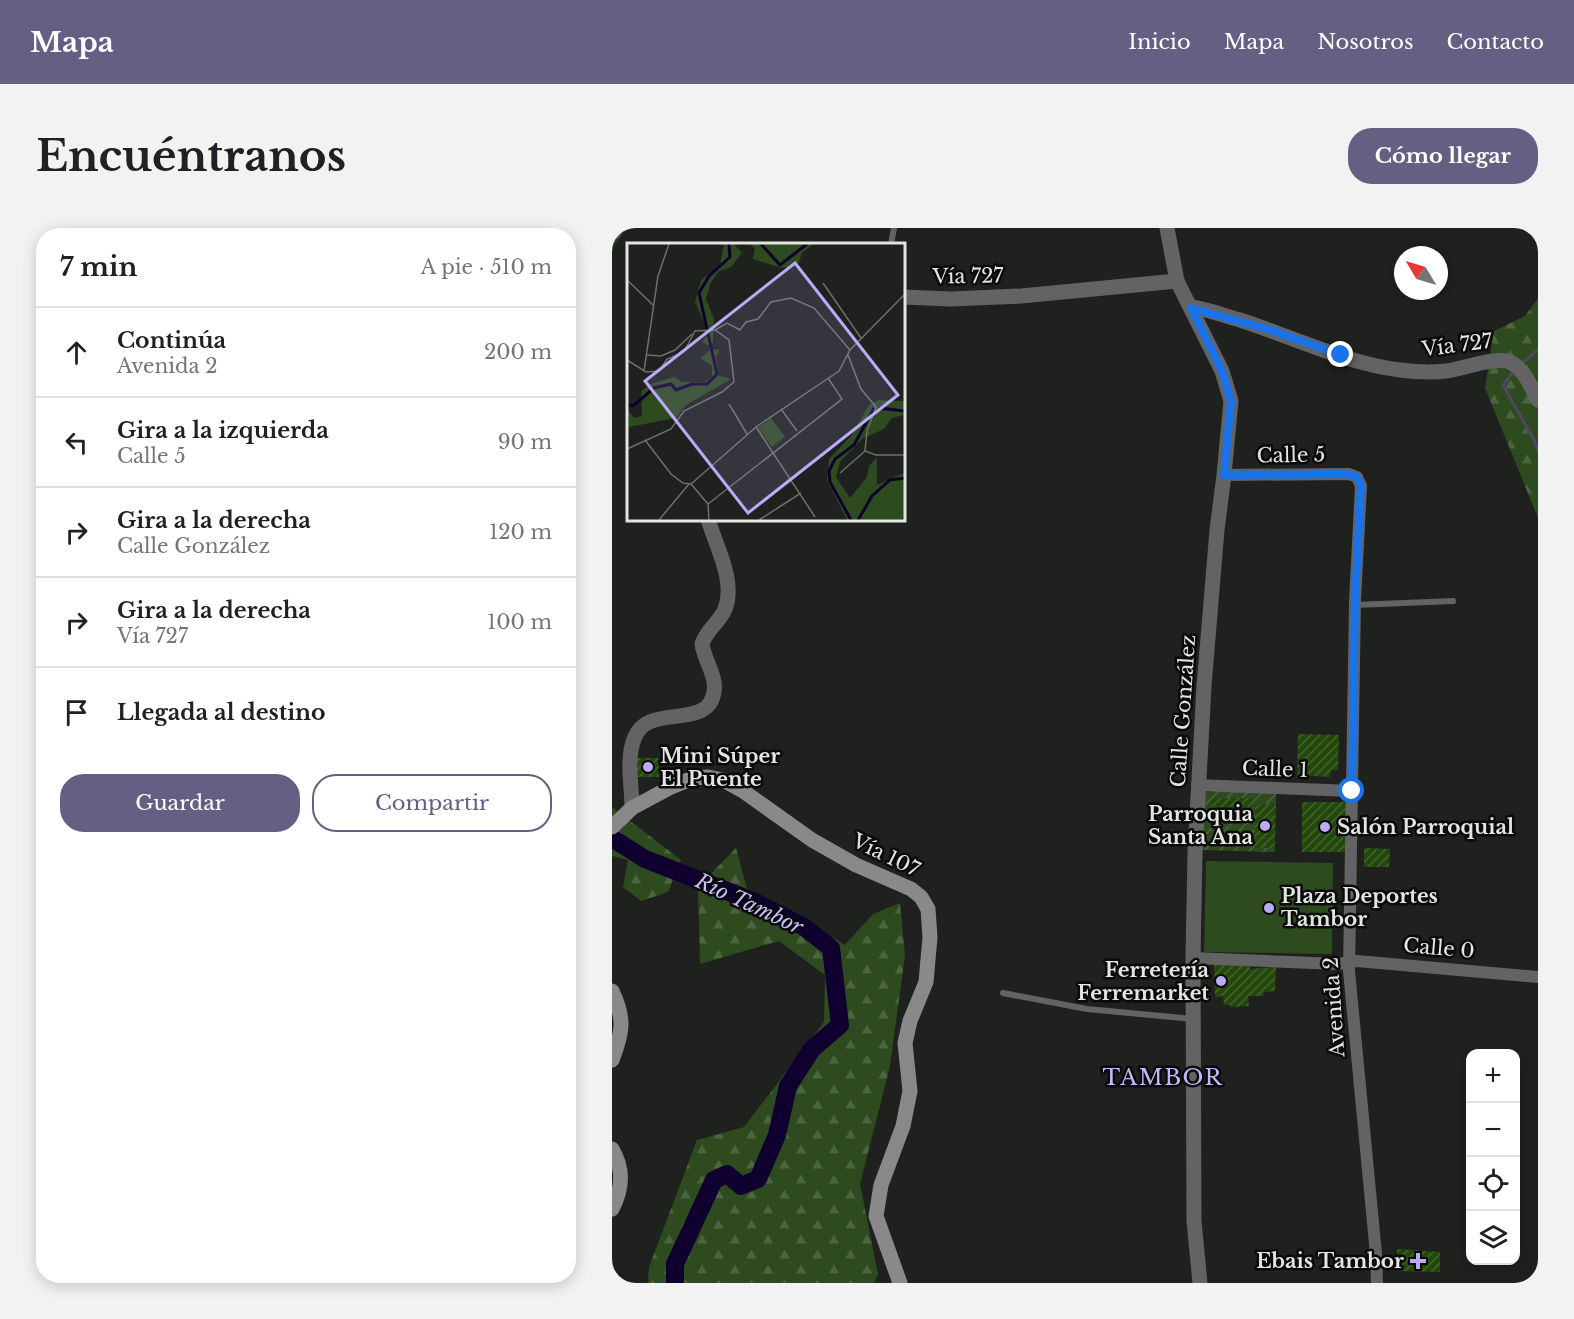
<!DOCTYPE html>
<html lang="es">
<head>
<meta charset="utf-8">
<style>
  :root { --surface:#fff; --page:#f2f2f2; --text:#202124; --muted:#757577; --line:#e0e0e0; --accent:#655f83 }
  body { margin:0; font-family:"Libre Baskerville",serif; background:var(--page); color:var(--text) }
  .controls { position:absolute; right:18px; bottom:18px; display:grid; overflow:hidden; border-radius:12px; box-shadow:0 3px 15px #0003 }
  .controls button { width:54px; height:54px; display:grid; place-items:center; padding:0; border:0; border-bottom:2px solid var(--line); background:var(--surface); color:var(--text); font:30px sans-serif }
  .compass { position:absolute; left:782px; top:18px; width:54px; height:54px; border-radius:50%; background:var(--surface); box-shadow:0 3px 15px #0003; rotate:308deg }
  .stop { position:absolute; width:18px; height:18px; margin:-14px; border:4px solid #1a73e8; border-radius:50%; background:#fff }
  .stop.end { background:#1a73e8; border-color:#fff; box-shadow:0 2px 6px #0008 }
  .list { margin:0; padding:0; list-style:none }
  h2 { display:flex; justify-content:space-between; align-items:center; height:78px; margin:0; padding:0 24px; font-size:26px }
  h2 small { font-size:20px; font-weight:400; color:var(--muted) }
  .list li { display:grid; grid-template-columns:39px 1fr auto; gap:18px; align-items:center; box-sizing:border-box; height:90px; padding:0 24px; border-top:2px solid var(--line) }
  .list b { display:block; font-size:22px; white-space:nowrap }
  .list p { margin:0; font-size:20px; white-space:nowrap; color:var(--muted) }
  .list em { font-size:20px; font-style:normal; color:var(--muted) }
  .actions { display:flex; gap:12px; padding:18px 24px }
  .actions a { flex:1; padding:14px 0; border:2px solid var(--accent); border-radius:24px; text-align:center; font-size:21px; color:var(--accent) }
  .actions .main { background:var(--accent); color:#fff }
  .icon { flex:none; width:33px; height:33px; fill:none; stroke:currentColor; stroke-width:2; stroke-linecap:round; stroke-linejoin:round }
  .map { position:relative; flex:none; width:926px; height:1055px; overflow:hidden; border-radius:24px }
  header { display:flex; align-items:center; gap:36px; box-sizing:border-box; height:84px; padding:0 30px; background:var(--accent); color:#fff }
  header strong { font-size:28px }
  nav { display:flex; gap:33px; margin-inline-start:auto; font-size:21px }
  .intro { display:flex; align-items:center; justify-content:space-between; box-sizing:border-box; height:144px; padding:0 36px }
  h1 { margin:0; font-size:42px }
  .button { padding:15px 27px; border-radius:24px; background:var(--accent); color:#fff; font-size:21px; font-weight:700 }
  main { display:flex; gap:36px; padding:0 36px }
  aside { flex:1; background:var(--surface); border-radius:24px; box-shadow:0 3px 15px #0003 }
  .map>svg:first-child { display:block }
</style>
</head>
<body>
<header>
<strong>Mapa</strong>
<nav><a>Inicio</a><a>Mapa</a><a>Nosotros</a><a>Contacto</a></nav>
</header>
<div class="intro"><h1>Encuéntranos</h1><a class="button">Cómo llegar</a></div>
<main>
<aside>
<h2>7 min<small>A pie · 510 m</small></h2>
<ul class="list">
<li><svg class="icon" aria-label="ahead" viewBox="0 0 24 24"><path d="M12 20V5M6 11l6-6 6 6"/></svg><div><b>Continúa</b><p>Avenida 2</p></div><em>200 m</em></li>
<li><svg class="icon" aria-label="left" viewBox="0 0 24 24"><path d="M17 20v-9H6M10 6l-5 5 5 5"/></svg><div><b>Gira a la izquierda</b><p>Calle 5</p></div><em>90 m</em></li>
<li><svg class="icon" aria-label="right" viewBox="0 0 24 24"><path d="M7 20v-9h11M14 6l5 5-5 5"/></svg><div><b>Gira a la derecha</b><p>Calle González</p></div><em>120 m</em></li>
<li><svg class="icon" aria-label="right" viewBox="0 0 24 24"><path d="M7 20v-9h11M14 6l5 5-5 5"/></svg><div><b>Gira a la derecha</b><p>Vía 727</p></div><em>100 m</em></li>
<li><svg class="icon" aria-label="arrive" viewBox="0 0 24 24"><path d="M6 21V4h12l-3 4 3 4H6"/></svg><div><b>Llegada al destino</b></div></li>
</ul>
<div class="actions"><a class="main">Guardar</a><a>Compartir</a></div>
</aside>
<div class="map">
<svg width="926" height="1055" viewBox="0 0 926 1055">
  <defs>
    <pattern id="forest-firs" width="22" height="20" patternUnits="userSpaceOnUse" patternTransform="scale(1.5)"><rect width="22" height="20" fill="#2e4b20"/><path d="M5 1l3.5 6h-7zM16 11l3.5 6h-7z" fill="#4c6540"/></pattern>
    <pattern id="garden-furrows" width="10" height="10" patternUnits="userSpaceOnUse" patternTransform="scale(1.5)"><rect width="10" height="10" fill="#2e4b20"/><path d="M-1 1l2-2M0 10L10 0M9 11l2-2" fill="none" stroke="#4c6540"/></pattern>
    <pattern id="building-hatch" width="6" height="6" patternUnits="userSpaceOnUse" patternTransform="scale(1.5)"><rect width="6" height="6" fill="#23480c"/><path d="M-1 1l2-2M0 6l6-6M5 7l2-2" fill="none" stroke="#43622f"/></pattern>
  </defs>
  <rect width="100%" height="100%" fill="#1e211d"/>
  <g fill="url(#forest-firs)">
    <polygon points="0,0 14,0 0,20"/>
    <polygon points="926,70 926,290 873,160 882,103 913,88"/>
    <polygon points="0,579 69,632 56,664 29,673 11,659 16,632 0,628"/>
    <polygon points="124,620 135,661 233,717 261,686 288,675 293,727 278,838 248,956 266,1046 262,1055 36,1055 37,1039 85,912 132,899 212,794 213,747 167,713 88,736 86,659"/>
  </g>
  <polygon fill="url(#garden-furrows)" points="591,564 664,564 664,576 643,577 643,619 663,620 663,624 590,622"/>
  <polygon fill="#2e4b20" points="594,633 721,635 720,726 592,724"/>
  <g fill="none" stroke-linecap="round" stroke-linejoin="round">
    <g stroke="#4f4565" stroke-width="3">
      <polyline points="909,136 926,122"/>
      <polyline points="902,143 891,157 922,212 926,223"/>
    </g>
    <polyline stroke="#10002f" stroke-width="18" points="0,610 33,631 143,674 192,699 219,720 228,797 200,821 176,858 165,907 146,951 129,958 115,946 102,952 63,1036 63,1055"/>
  </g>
  <g fill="url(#building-hatch)">
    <polygon points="686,506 727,507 726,542 719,542 718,549 685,547"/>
    <polygon points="25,530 46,530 47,549 25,549"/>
    <polygon points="599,570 641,570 640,595 610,594 611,588 599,588"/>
    <polygon points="690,574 737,574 736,624 690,624"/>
    <polygon points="643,576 664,576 663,620 643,620"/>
    <polygon points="752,620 778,621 777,639 752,639"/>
    <polygon points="605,735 637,736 638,741 664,739 663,763 652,764 651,768 636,768 637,778 618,779 618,777 612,777 611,768 603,769 602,737"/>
    <polygon points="785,1021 828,1024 828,1044 785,1043"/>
  </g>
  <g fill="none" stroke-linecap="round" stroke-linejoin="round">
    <g stroke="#636365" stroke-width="6">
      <polyline points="279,16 282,0"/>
      <polyline points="743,377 841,373"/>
      <polyline points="391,765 475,781 581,791"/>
    </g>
    <g stroke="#636365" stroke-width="12">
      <polyline points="612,247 737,246 745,249 749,258 743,373 737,743 764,1026 765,1055"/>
      <polyline points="585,557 740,563"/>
      <polyline points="581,730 726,736 745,733 926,749"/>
    </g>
    <g stroke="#636365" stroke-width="15">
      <polyline points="555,0 565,53 610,143 619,173 612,247 605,302 592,458 583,625 581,730 582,993 588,1055"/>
      <polyline points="291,69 339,71 409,68 565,53"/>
      <path d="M579,79C596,81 612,88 628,92C681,109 733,135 788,142C803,144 819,145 834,143C851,141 886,127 900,135C913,143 919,159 926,172"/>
      <path d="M20,580C20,558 14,532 22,511C35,473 96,504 102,464C105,448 92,432 90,416C94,402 108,394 113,381C124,353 104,319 96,291"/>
    </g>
    <g stroke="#89898c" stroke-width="15">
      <polyline points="0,599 20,580 59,559 81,550 96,549 111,552 131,563 200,612 244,637 299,661 309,669 316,681 318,709 314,754 298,793 293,815 298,863 291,898 269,957 264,988 288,1055"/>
      <path d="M0,763C13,790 11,804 0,832"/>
      <path d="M0,921C12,941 11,960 0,981"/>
    </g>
  </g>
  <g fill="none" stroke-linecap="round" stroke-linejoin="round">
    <polyline stroke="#1a73e8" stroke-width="8" points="729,127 659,102 579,80 610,143 619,173 612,247 737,246 745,249 749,258 743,373 740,563"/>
  </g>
  <g fill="#b9abf7" stroke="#090a09" stroke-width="2">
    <circle cx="36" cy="539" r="6"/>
    <circle cx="653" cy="598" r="6"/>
    <circle cx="713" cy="599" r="6"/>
    <circle cx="657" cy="680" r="6"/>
    <circle cx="609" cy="753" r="6"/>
    <path d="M803 1024h6v6h6v6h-6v6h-6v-6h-6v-6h6z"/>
  </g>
  <g text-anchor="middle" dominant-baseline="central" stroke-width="5" stroke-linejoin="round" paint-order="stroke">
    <g font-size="20" fill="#e3e5e3" stroke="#090a09">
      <text transform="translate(356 48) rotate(-1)">Vía 727</text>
      <text transform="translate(845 117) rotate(-7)">Vía 727</text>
      <text transform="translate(679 227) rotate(-1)">Calle 5</text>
      <text transform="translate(571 483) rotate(-86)">Calle González</text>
      <text transform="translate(663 541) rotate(2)">Calle 1</text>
      <text transform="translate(274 627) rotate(26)">Vía 107</text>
      <text transform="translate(827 720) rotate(5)">Calle 0</text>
      <text transform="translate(722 779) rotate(-94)">Avenida 2</text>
    </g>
    <g font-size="20" font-weight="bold" fill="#e3e5e3" stroke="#090a09" text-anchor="start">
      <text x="48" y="528">Mini Súper<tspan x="48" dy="23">El Puente</tspan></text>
      <text x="641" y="586" text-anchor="end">Parroquia<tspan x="641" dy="23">Santa Ana</tspan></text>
      <text x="725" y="599">Salón Parroquial</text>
      <text x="669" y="668">Plaza Deportes<tspan x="669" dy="23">Tambor</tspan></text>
      <text x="597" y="742" text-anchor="end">Ferretería<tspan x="597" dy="23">Ferremarket</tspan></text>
      <text x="792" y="1033" text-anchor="end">Ebais Tambor</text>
    </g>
    <g font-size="21" font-style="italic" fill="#c7bcfd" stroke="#090a09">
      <text transform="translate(137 676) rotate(25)">Río Tambor</text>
    </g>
    <g font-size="22" letter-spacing="1.5" fill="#c3b6fd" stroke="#090a09">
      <text x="551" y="849">TAMBOR</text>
    </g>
  </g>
  <g transform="translate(15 15)">
    <rect width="278" height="278" fill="#1e211d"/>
    <path d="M97,1H107L115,10L104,24L92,28L83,41L79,56L87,76L86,100L80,102L75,99L80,93L77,79L68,59L74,37L93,22ZM123,1H186L175,10L171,22L155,25L126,16L128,6ZM84,106L93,107L89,113L92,133L104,136L59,162L49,175L2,184L0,166L7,175L15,173L14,148L24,141L47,134L55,139H78L85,134V123L73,115ZM252,157L277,158V172L265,175L257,186L235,196L213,219L209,234L223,255L240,234L242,223L250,215V242L277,230V277H220L200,237L202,216L224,193L242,162Z" fill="#2e4b20"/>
    <path d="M144,175L158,194L145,204L131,185Z" fill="#2e4b20"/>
    <path fill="none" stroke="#10002f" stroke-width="3" d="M134,1L153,22L180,1M0,162L6,163L27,145L44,141L49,147L65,141H80L90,131L72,50L82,33L103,14L102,1M252,165L278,168M224,277L203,239L202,228L208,216L227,202L247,165M231,277L245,253L263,237L278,235"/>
    <path fill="none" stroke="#6d6f6c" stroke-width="1.5" d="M0,37L27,63M196,40L234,95M88,87L100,80L113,87L119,79L131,76L144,59L164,55L187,65L223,107M19,112L34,113L48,107L65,91M221,112L234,146L249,164L240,188L238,208L249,212H278M0,117L19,129L32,128L40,116L57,109L68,88L88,87L102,97L107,139L95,149L57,168L44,186L0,206M17,128L31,33L42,1M102,161L120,191M154,166L170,188M129,184L188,274M18,197L44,231L56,240L64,241L129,184L212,128L223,107L278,51M213,230L238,208M64,241L81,261L82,277M81,261L215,156L201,135M32,277L62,241M132,277L174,250"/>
    <path fill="#b9abf7" fill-opacity="0.15" stroke="#b9abf7" stroke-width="3" d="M168,20L271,152L121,270L18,138Z"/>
    <rect width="278" height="278" fill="none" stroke="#e3e5e3" stroke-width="3"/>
  </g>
</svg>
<div class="controls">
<button>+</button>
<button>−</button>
<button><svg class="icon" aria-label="locate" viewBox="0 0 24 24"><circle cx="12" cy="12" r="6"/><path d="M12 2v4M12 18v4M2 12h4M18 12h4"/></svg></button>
<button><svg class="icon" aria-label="layers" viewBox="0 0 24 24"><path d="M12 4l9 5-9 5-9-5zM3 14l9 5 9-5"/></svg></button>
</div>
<svg class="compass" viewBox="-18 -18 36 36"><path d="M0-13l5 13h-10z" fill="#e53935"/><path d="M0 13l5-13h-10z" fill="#757577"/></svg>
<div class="stop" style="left:740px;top:563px"></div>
<div class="stop end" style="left:729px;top:127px"></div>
</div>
</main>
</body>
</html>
